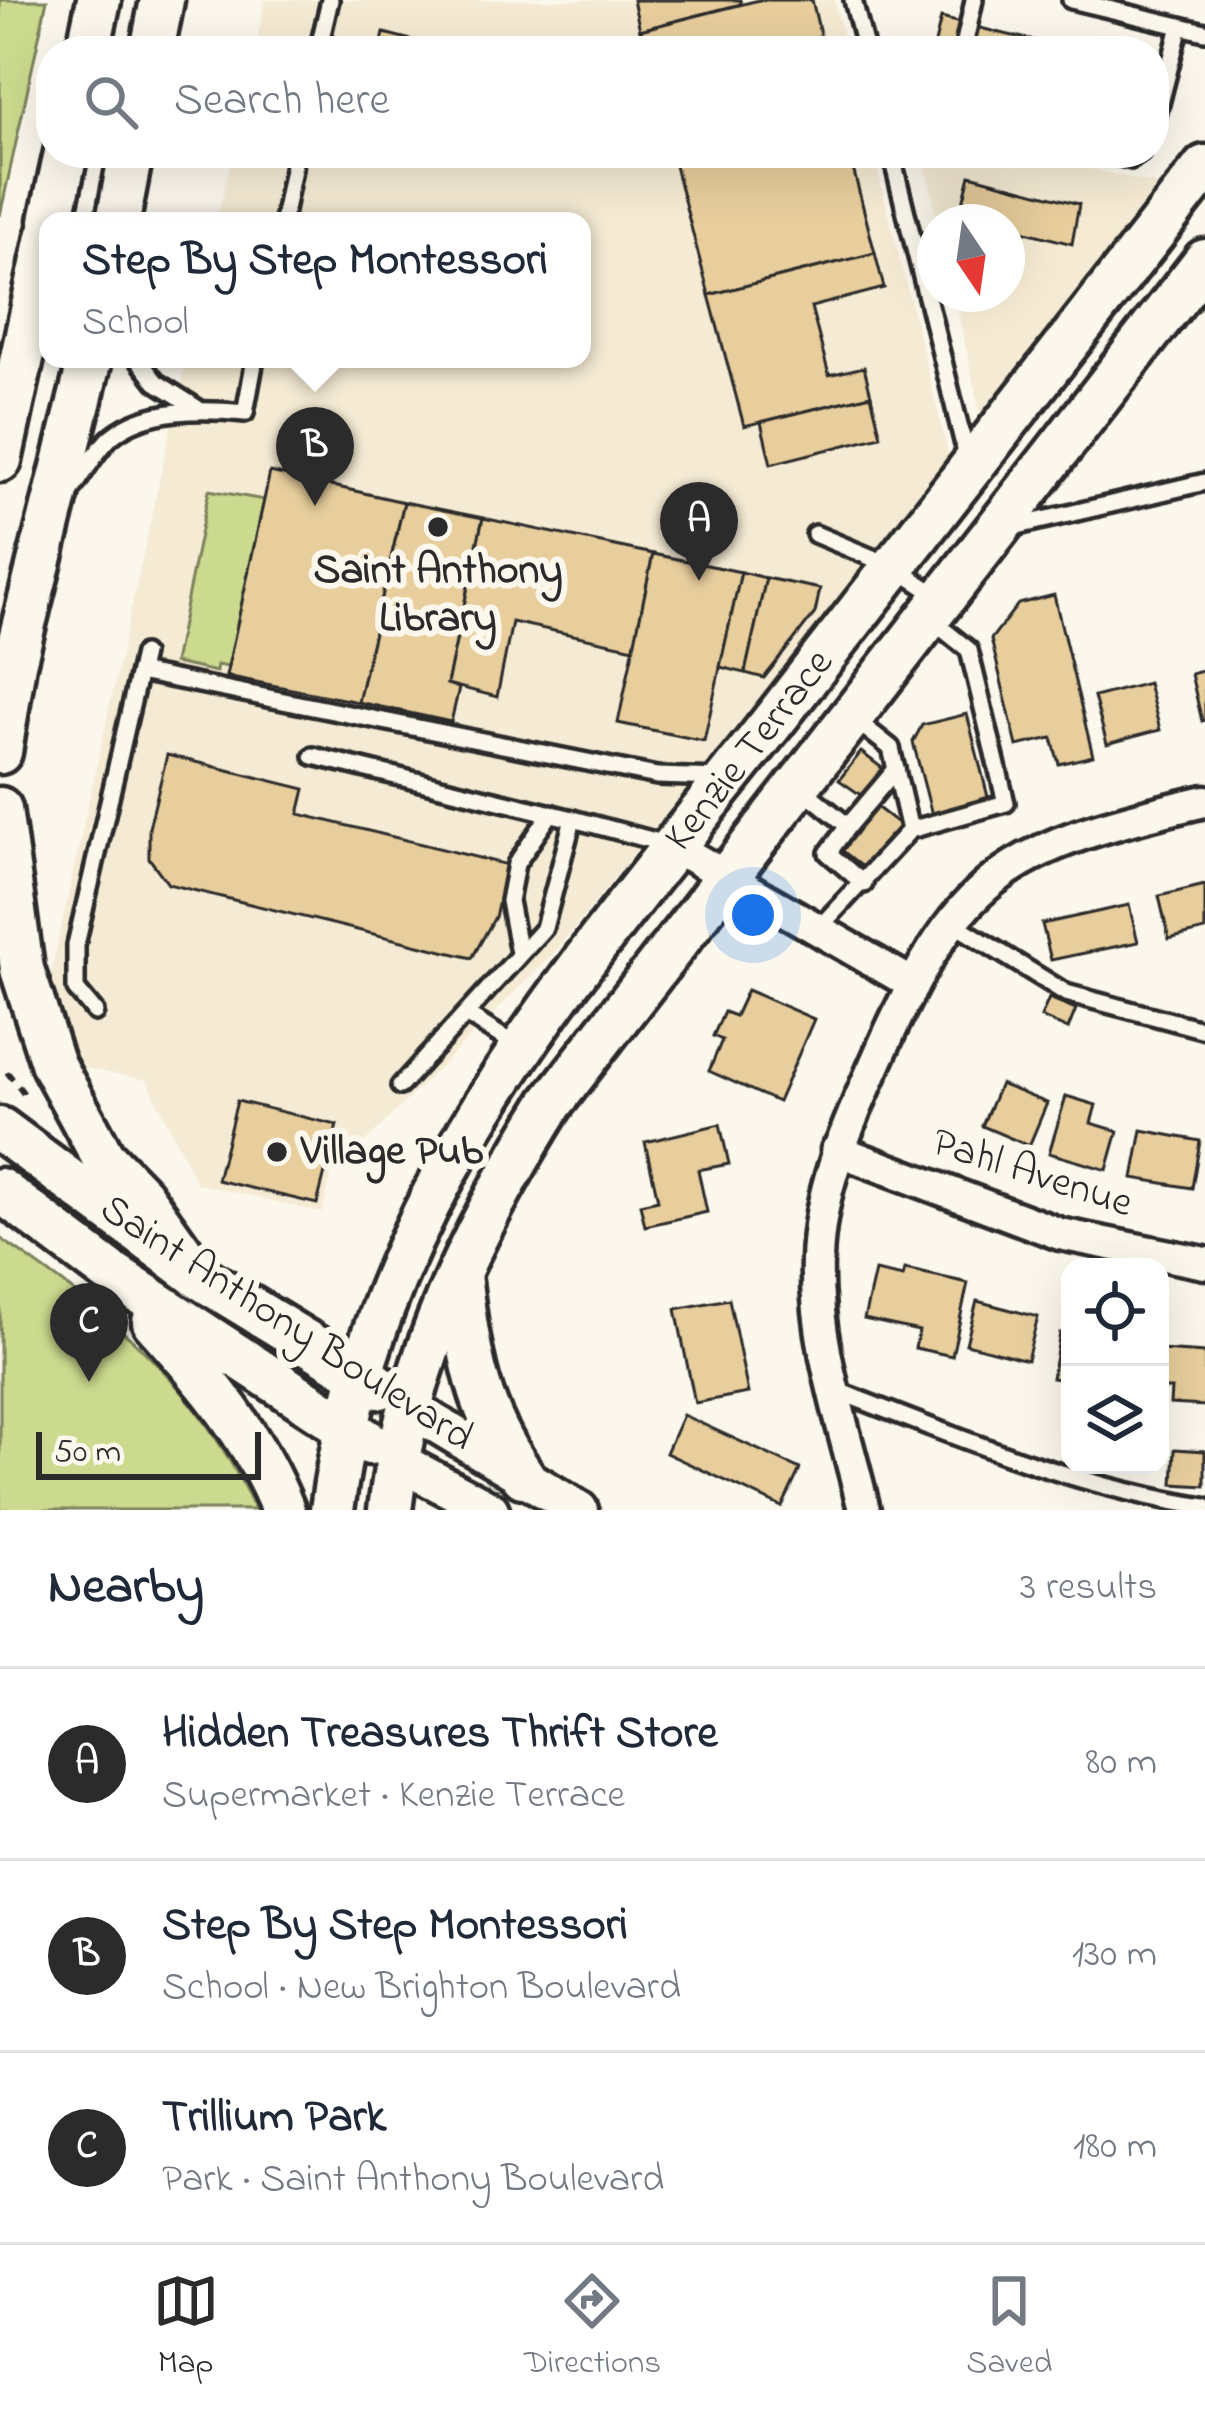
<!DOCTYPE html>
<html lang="en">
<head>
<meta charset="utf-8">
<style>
  :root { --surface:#fff; --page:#f2f2f3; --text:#1f2937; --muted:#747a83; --line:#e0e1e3; --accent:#2b2b2b }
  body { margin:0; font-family:"Indie Flower",sans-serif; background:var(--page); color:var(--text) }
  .controls { position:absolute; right:36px; bottom:36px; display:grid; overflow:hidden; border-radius:24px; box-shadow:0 12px 48px #0002 }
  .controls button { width:108px; height:108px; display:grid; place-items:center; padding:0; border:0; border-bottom:3px solid var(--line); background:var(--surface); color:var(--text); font:60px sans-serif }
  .compass { position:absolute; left:917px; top:204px; width:108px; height:108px; border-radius:50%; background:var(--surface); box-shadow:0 12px 48px #0002; rotate:167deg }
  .scale { position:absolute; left:36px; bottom:30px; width:225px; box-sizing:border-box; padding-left:12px; border:6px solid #2b2b2b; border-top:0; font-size:33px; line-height:42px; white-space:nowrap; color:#2b2b2b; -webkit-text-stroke:9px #fbf7ec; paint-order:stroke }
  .you { position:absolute; left:753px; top:915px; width:42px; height:42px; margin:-30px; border:9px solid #fff; border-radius:50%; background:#1a73e8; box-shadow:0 0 0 18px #1a73e833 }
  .badge { display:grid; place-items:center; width:78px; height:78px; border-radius:50%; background:var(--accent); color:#fff; font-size:39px; font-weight:700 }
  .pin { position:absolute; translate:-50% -99px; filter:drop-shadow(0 3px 6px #0008) }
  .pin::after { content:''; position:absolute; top:63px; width:42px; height:36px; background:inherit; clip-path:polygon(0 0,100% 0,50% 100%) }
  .popup { position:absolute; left:39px; top:212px; width:552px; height:156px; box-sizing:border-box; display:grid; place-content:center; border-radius:24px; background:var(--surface); filter:drop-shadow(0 3px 9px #0005); font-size:39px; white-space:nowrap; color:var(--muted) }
  .popup b { font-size:45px; color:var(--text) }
  .popup::after { content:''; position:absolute; left:50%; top:100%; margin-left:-24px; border:24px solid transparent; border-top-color:var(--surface) }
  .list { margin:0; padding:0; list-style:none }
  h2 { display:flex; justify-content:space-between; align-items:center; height:156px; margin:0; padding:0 48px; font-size:51px }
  h2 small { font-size:39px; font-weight:400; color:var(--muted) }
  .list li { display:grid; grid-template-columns:78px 1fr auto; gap:36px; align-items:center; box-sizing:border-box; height:192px; padding:0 48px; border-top:3px solid var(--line) }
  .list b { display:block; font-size:45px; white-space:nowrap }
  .list p { margin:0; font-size:39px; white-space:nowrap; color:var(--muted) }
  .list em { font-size:39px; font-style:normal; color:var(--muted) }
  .icon { flex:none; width:66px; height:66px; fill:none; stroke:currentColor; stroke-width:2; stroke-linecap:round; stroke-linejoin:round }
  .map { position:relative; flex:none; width:1205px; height:1510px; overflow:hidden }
  .search { position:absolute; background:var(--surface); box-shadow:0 12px 48px #0002; left:36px; right:36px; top:36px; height:132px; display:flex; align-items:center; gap:30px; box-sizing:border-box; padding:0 42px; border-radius:48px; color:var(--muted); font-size:45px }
  .sheet { height:732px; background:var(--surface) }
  nav { display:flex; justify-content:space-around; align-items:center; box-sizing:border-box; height:168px; border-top:3px solid var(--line); background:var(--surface); font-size:33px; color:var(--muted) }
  nav a { display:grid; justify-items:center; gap:6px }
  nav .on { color:var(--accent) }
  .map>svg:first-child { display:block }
</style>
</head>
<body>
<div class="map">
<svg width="1205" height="1510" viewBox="0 0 1205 1510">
  <rect width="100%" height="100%" fill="#fbf7ec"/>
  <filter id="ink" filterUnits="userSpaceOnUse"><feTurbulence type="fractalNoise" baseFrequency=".00833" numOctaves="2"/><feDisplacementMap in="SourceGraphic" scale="24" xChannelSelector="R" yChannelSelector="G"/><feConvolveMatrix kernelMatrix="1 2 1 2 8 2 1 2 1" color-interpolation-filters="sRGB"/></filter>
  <g filter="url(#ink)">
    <g fill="#f5ebd4">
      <polygon points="265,0 834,0 847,51 255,51"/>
      <polygon points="232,153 873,153 950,460 555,952 360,1147 339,1145 322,1213 196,1183 147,1080 80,1067 50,977 186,359 582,359 582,221 217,221"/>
      <polygon points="923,153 1023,153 1159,185 981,417 954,294 1007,294 1007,222 938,222"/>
    </g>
    <g fill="#cbda8e" stroke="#7b825c" stroke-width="3">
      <polygon points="0,0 47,0 0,216"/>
      <polygon points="209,490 264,500 228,667 217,665 216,672 174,663"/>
      <path d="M0,1238C112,1316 198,1382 255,1510H0Z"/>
    </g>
    <g fill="#e8ce9d" stroke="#2b2b2b" stroke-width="3">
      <polygon points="633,0 740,0 741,4 640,30"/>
      <polygon points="759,0 812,0 824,51 646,51 640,30"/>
      <polygon points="941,18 1000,33 1083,51 933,51"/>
      <polygon points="384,33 454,51 380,51"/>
      <polygon points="672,153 710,153 674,162"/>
      <polygon points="710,153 849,153 875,253 709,295 674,162"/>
      <polygon points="970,175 1079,204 1072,244 1007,227 1007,222 960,214"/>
      <polygon points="875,253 884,288 811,307 829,375 864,367 871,395 744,426 709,295"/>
      <polygon points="871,395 881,436 771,464 761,422"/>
      <polygon points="270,472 404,502 358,702 226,676"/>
      <polygon points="404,502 483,518 447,684 459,688 451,722 358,702"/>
      <polygon points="483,518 653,554 634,648 512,622 497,697 447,684"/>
      <polygon points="653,554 741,572 704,741 618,723"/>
      <polygon points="741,572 766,578 745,673 720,667"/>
      <polygon points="766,578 820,589 815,613 764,678 745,673"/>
      <polygon points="1054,595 1093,756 1059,764 1052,738 1017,746 991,639 1018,604"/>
      <polygon points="1205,670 1205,720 1202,721 1191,674"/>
      <polygon points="1148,683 1160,730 1107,744 1094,697"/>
      <polygon points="967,714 989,801 932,815 913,742 922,725"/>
      <polygon points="861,752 886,771 865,798 839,780"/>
      <polygon points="167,755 305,789 299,814 508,865 495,917 472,958 168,884 149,858 149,828"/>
      <polygon points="874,805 900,825 865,869 839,848"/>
      <polygon points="1205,885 1205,930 1169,939 1159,896"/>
      <polygon points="1129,905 1138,942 1051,960 1042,924"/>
      <polygon points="747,990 814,1019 778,1102 709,1071 722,1040 713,1036 724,1012 735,1016"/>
      <polygon points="1049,998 1076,1009 1068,1029 1041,1017"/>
      <polygon points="1000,1084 1047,1103 1029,1146 982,1126"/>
      <polygon points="1066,1096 1096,1105 1091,1123 1118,1131 1107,1170 1049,1153"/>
      <polygon points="237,1101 337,1125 317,1204 217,1180"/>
      <polygon points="720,1124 729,1164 698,1170 707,1212 645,1226 640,1204 658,1200 645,1142"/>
      <polygon points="1142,1130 1200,1141 1192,1188 1133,1178"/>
      <polygon points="905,1269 968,1283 952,1356 915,1348 919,1331 864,1319 875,1271 903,1277"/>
      <polygon points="729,1299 748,1393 695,1403 676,1309"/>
      <polygon points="977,1301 1038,1317 1027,1360 966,1344"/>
      <polygon points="1060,1333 1070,1335 1070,1381 1052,1378"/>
      <polygon points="1160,1350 1205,1353 1205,1406 1170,1404 1171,1389 1160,1389"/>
      <polygon points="683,1415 800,1469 782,1507 666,1453"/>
      <polygon points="1175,1449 1205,1451 1205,1486 1173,1484"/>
    </g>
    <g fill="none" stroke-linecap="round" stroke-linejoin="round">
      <defs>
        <g id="service">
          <polyline points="853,0 866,51"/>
          <polyline points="1071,0 1205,32"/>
          <polyline points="318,51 330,0"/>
          <polyline points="963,51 974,0"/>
          <polyline points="1154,127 1180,26"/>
          <polyline points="891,153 968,461"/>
          <polyline points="1105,153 1131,160 1141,153"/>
          <polyline points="283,221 296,153"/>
          <polyline points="138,359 156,382 197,408"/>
          <path d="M71,491C84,474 96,450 112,436C147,407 204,409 245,413L255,359"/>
          <polyline points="1009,528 1205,482"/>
          <polyline points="815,534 894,567 940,597"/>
          <polyline points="139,672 657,776 720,778"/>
          <polyline points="313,756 573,819"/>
          <polyline points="800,787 848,826 828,853 864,884"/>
          <polyline points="848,826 896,769"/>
          <polyline points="910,830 1006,803 969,650 930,619"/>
          <polyline points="951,922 1066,993 1205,1030"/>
          <polyline points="818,929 910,830 891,748 853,718"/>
          <polyline points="519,953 509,901 516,864 551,813"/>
          <polyline points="95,1012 76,989 76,945 143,654"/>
          <polyline points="467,1015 517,1046"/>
          <polyline points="400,1086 544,928 573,819 666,844"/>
          <path d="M835,1390C957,1437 1075,1487 1205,1507"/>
        </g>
        <g id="minor">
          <polyline points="675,847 911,983"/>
          <polyline points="837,1150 1060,1234 1205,1263"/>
          <path d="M864,1510C845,1429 814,1344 817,1260C819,1190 845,1132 873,1069C959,873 999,849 1205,801"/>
        </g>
        <g id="tertiary">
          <polyline points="410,1408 579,1510"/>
          <polyline points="398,1461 490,1510"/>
        </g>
        <g id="secondary">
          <polyline points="88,51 99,0"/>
          <polyline points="152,51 162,0"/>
          <polyline points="51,221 66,153"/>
          <polyline points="118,221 131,153"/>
          <polyline points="0,460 48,237"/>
          <polyline points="0,752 14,664 90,359"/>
          <polyline points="0,809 22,969 53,1065 103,1157 141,1196 198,1276"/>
          <polyline points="0,1129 198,1276 380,1387"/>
          <polyline points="0,1190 109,1272 370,1443"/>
          <path d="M459,1275C469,1355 476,1408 523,1476"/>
          <path d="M154,1322C207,1381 254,1436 283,1510"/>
          <path id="s1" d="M332,1510C376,1181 586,961 782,710C923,529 1064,348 1205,167"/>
          <path d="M390,1510C407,1362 473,1229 551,1104L1205,261"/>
        </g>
      </defs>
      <use href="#service" stroke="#2b2b2b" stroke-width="24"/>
      <use href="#minor" stroke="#2b2b2b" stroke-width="39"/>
      <use href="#tertiary" stroke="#2b2b2b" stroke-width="45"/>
      <use href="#secondary" stroke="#2b2b2b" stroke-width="51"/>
      <polyline stroke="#2b2b2b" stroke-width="6" stroke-dasharray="9 9" stroke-linecap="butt" points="7,1072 28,1099"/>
      <use href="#service" stroke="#fbf7ec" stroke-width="15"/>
      <use href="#minor" stroke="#fbf7ec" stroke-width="30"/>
      <use href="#tertiary" stroke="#fbf7ec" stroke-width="36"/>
      <use href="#secondary" stroke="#fbf7ec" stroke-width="42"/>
    </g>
  </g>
  <g fill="#2b2b2b" stroke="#fbf7ec" stroke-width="4.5">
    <circle cx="438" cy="527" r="12"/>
    <circle cx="277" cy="1152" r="12"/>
  </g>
  <g text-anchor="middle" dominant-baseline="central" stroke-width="12" stroke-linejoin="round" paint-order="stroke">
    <g font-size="42" font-weight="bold" fill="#2b2b2b" stroke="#fbf7ec">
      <text x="438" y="571">Saint Anthony<tspan x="438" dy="48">Library</tspan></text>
      <text x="301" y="1152" text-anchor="start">Village Pub</text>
    </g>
    <g font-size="42" fill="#2b2b2b" stroke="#fbf7ec">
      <text stroke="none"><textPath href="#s1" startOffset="879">Kenzie Terrace</textPath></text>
      <text transform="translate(1032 1174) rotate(18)">Pahl Avenue</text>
      <text transform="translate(286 1324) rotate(33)">Saint Anthony Boulevard</text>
    </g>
  </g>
</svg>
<div class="controls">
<button><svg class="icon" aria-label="locate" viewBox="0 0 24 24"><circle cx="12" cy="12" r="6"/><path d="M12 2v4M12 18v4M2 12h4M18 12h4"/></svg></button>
<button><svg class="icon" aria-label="layers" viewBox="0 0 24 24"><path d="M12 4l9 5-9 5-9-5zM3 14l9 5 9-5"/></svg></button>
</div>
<svg class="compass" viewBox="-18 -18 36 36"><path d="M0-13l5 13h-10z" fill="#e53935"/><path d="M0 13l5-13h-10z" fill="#747a83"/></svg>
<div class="scale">50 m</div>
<div class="you"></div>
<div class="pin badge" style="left:699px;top:581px">A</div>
<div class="pin badge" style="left:315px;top:506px">B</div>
<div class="popup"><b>Step By Step Montessori</b>School</div>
<div class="pin badge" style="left:89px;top:1382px">C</div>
<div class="search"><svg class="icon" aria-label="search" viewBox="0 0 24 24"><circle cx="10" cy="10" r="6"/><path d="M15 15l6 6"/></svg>Search here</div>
</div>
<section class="sheet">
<h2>Nearby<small>3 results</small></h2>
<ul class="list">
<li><span class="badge">A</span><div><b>Hidden Treasures Thrift Store</b><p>Supermarket · Kenzie Terrace</p></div><em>80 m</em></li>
<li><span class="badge">B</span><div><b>Step By Step Montessori</b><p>School · New Brighton Boulevard</p></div><em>130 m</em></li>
<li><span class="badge">C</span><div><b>Trillium Park</b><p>Park · Saint Anthony Boulevard</p></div><em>180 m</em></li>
</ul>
</section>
<nav>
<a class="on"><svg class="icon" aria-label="map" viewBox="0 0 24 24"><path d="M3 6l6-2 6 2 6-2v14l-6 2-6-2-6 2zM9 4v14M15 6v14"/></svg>Map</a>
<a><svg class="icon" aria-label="directions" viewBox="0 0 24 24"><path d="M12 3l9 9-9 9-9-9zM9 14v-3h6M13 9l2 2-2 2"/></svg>Directions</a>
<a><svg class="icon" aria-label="saved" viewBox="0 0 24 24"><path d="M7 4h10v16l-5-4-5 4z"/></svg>Saved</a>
</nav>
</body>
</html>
